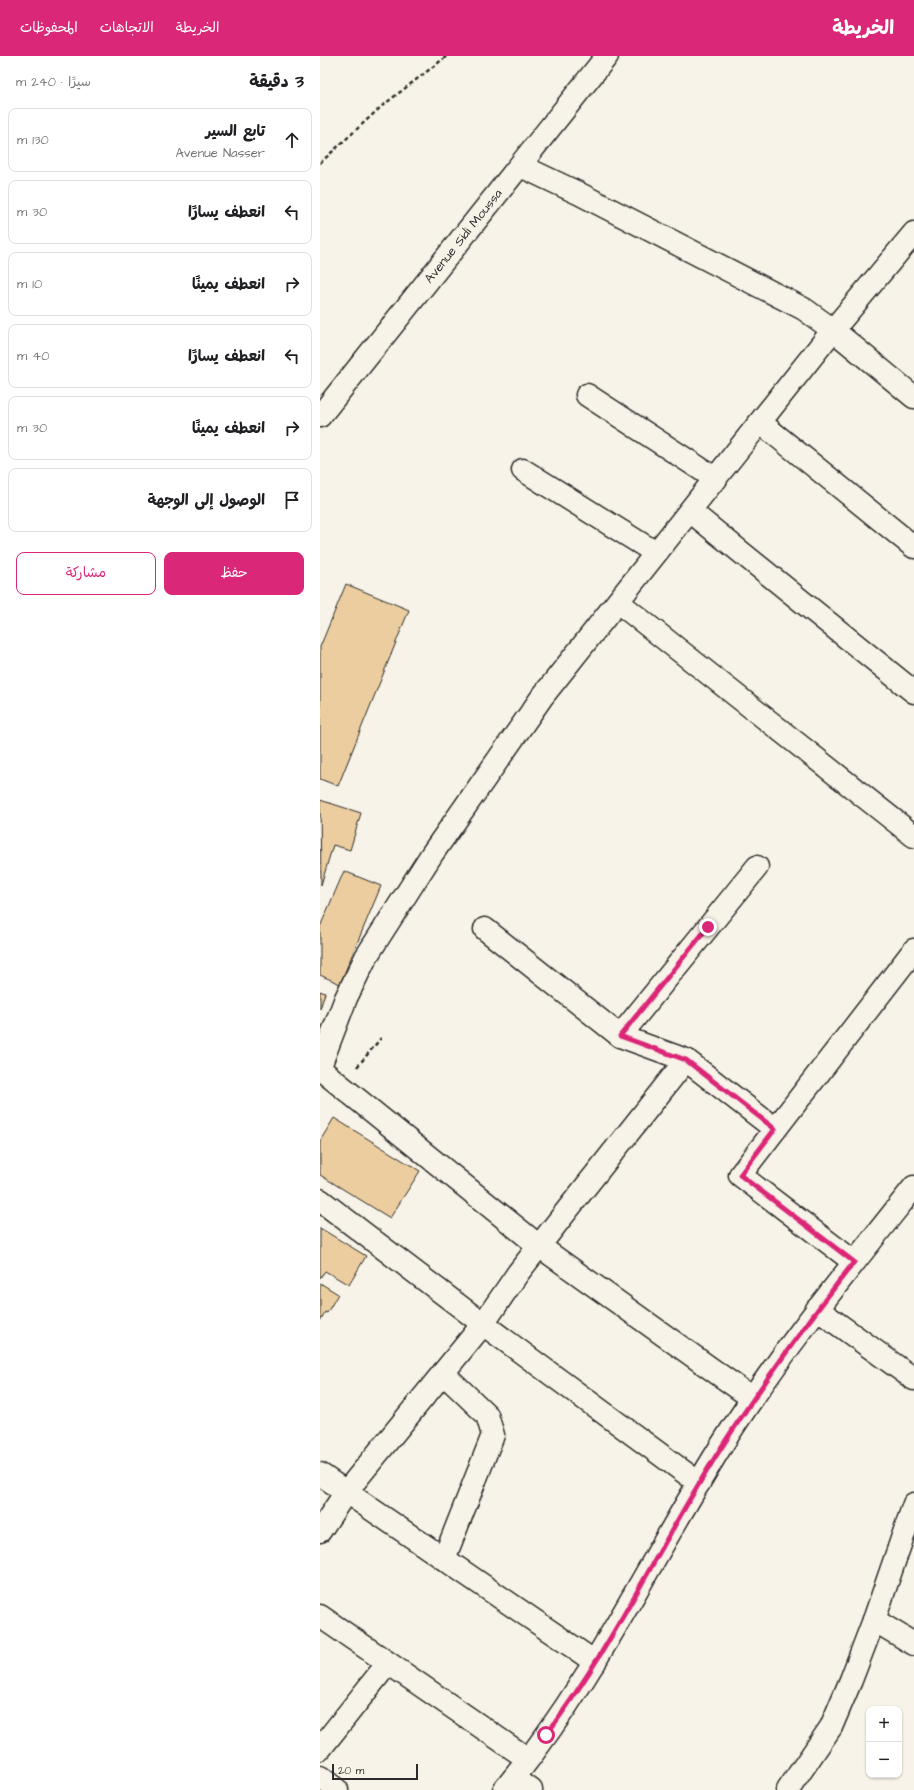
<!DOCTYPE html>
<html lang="ar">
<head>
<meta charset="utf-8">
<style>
  :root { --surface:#fff; --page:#f2f2f2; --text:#202124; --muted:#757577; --line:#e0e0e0; --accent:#db2777 }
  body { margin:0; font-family:"Architects Daughter","Playpen Sans Arabic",sans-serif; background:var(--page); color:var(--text); direction:rtl }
  .controls { position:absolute; right:12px; bottom:12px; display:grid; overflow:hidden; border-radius:8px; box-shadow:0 1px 3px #0004 }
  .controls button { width:36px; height:36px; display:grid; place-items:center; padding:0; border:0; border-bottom:1px solid var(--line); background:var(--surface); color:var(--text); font:20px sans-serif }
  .scale { position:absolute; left:12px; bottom:10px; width:86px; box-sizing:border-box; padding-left:4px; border:2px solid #2b2b2b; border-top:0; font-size:11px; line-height:14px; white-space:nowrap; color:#2b2b2b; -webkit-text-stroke:3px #f7f3e8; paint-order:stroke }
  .stop { position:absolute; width:12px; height:12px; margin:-9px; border:3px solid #db2777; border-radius:50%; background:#fff }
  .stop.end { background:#db2777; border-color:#fff; box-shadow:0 1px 4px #0008 }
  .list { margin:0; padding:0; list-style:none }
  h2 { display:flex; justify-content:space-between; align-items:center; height:52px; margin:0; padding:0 16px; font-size:17px }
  h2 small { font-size:13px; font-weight:400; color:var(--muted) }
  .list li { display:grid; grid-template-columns:26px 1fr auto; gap:12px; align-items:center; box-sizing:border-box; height:64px; margin:0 8px 8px; padding:0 8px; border:1px solid var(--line); border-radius:8px }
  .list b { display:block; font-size:15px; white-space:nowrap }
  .list p { margin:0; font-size:13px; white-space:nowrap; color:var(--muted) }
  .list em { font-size:13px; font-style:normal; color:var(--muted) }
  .actions { display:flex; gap:8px; padding:12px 16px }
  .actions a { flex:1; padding:9px 0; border:1px solid var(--accent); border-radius:8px; text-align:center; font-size:14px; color:var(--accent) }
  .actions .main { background:var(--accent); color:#fff }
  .icon { flex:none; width:22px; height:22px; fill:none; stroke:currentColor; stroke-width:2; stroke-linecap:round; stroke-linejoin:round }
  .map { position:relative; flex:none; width:594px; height:1734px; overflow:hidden; direction:ltr }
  header { display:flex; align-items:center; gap:24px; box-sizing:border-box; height:56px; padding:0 20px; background:var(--accent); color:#fff }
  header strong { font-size:19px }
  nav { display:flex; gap:22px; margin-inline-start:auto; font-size:14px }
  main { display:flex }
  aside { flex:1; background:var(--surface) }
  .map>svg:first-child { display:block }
</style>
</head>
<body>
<header>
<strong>الخريطة</strong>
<nav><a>الخريطة</a><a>الاتجاهات</a><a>المحفوظات</a></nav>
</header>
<main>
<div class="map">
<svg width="594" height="1734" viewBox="0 0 594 1734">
  <rect width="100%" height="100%" fill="#f7f3e8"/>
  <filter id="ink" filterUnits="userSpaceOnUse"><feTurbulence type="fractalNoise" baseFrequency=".025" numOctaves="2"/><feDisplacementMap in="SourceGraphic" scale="8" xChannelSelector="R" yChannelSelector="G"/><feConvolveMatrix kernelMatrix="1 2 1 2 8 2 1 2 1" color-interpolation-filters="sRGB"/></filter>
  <g filter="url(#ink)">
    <g fill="#eccd9f" stroke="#2b2b2b">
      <polygon points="26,528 89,554 18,730 0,723 0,591"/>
      <polygon points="0,744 41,757 30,794 13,789 1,829"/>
      <polygon points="24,815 61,830 20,928 0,919 0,871"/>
      <polygon points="0,935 5,937 0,953"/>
      <polygon points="14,1062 100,1115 70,1162 0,1119 0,1085"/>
      <polygon points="0,1172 46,1200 29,1229 5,1215 0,1222"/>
      <polygon points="0,1227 18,1238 7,1257 5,1256 0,1265"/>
    </g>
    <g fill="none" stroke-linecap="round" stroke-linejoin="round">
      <defs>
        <g id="minor">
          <polyline points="201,110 258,137 484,253 513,274 594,341"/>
          <polyline points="267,339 396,423"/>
          <path id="s1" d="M0,360L287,0"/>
          <polyline points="441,367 594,491"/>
          <polyline points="203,414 336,497"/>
          <polyline points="370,455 594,636"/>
          <polyline points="298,546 594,780"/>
          <polyline points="165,873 300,980 366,1004 455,1073"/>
          <polyline points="300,980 437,811"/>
          <polyline points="0,1010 26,942 46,901 112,798 222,641 513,274 594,177"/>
          <polyline points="0,1013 219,1190 432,1342"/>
          <polyline points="0,1144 163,1268 379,1427"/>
          <polyline points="534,1206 420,1119 594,894"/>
          <polyline points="497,1253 594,1323"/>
          <polyline points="123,1317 167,1359 173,1379 124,1503"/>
          <polyline points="0,1418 275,1606"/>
          <polyline points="0,1475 26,1436 163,1268 198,1217 237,1167 366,1004"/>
          <polyline points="0,1560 208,1703"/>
          <polyline points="554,1564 594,1588"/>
          <polyline points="0,1693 68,1607"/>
          <polyline points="0,1721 17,1734"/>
          <polyline points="194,1722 211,1734"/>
          <path d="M184,1734C272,1629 330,1503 403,1387C460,1297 528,1214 594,1131"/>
          <polyline points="468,1734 511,1671 531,1624 554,1564 594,1448"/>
        </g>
      </defs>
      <use href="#minor" stroke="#2b2b2b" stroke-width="25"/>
      <g stroke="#2b2b2b" stroke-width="2.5" stroke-dasharray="4 3" stroke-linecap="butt">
        <polyline points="0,107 62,50 127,0"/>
        <polyline points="37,1011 61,982"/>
      </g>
      <use href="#minor" stroke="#f7f3e8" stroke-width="22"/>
    </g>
  </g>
  <g fill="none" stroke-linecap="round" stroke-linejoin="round" filter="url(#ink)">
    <path stroke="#db2777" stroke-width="5" d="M226,1679C285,1601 329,1511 380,1426C426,1349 479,1277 534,1206L420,1119L455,1073L366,1004L300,980L388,871"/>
  </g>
  <g text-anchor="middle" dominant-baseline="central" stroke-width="3" stroke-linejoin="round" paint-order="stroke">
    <g font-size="13" fill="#2b2b2b" stroke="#f7f3e8">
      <text stroke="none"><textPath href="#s1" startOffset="230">Avenue Sidi Moussa</textPath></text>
    </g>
  </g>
</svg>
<div class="controls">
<button>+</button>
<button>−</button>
</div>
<div class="scale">20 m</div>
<div class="stop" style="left:226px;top:1679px"></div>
<div class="stop end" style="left:388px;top:871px"></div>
</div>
<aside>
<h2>3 دقيقة<small>سيرًا · 240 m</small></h2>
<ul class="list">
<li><svg class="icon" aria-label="ahead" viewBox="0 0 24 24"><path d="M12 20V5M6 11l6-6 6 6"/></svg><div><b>تابع السير</b><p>Avenue Nasser</p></div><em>130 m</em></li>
<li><svg class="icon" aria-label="left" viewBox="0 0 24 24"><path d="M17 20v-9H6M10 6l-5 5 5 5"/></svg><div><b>انعطف يسارًا</b></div><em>30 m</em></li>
<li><svg class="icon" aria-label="right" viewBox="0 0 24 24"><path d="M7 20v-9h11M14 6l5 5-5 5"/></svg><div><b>انعطف يمينًا</b></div><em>10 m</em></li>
<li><svg class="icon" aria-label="left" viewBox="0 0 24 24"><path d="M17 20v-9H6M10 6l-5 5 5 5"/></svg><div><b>انعطف يسارًا</b></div><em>40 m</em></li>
<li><svg class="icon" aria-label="right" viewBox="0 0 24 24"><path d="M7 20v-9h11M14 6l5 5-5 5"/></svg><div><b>انعطف يمينًا</b></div><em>30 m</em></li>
<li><svg class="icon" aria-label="arrive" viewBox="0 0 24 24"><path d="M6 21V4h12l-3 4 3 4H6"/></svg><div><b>الوصول إلى الوجهة</b></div></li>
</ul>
<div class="actions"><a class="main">حفظ</a><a>مشاركة</a></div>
</aside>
</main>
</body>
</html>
